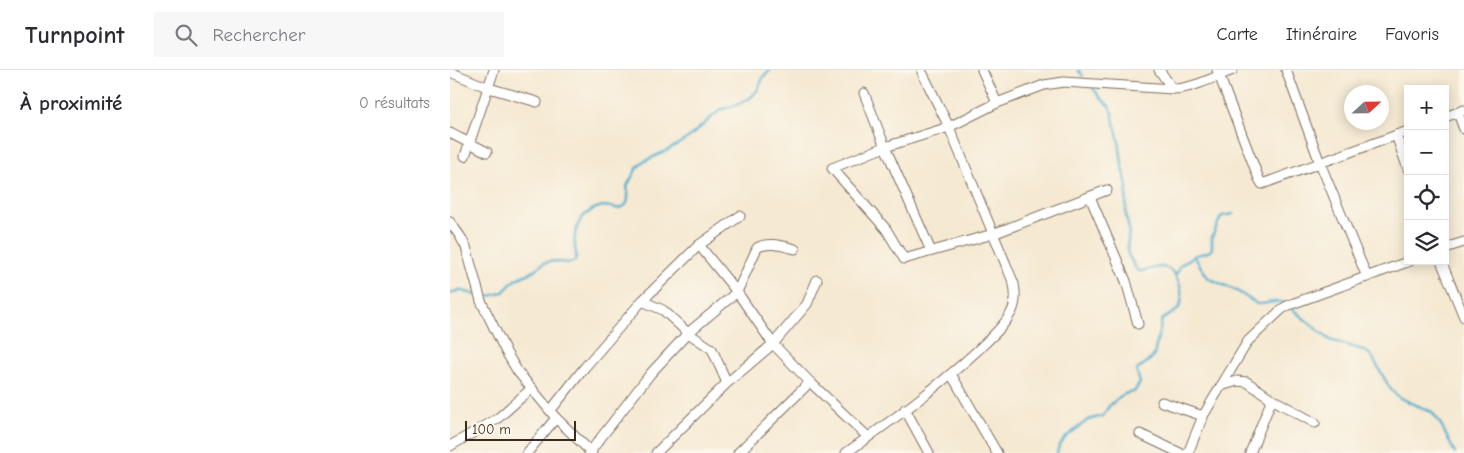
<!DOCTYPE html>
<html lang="fr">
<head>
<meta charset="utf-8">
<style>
  :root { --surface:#fff; --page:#f7f7f7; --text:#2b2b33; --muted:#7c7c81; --line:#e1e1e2 }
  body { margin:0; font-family:"Comic Neue",sans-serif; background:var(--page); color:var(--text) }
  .controls { position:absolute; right:15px; top:15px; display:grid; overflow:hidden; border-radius:0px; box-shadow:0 2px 12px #0003 }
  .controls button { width:45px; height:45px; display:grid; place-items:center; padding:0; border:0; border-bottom:1px solid var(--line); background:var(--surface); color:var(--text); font:25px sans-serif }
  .compass { position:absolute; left:894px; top:15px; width:45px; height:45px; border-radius:50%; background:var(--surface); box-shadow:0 2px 12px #0003; rotate:68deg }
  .scale { position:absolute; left:15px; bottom:12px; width:111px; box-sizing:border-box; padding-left:5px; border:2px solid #3b2a1e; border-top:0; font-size:14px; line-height:18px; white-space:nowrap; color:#3b2a1e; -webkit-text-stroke:4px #fbf7ec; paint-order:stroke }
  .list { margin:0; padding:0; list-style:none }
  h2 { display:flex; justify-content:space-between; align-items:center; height:65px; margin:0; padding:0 20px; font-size:21px }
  h2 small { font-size:16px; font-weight:400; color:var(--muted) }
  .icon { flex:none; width:28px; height:28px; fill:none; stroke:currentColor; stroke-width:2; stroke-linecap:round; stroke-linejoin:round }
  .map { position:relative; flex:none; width:1014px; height:383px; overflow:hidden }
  header { display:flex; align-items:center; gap:30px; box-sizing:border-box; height:70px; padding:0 25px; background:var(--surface); border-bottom:1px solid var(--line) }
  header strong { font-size:24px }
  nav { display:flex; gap:28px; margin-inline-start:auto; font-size:18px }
  .search { width:350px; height:45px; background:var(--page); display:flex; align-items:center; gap:12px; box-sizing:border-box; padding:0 18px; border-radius:0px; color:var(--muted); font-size:19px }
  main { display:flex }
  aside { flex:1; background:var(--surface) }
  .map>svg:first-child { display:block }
</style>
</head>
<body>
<header>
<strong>Turnpoint</strong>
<div class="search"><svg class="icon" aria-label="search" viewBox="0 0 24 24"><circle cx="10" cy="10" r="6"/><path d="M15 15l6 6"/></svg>Rechercher</div>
<nav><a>Carte</a><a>Itinéraire</a><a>Favoris</a></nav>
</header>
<main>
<aside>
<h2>À proximité<small>0 résultats</small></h2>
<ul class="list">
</ul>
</aside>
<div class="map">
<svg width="1014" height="383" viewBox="0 0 1014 383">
  <rect width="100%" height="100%" fill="#fbf7ec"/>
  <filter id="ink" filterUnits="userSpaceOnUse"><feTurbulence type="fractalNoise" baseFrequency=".02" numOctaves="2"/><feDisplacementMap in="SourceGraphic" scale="10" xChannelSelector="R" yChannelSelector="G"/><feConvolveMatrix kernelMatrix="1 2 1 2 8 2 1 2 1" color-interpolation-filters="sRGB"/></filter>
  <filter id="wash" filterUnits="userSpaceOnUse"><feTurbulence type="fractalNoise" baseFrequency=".0096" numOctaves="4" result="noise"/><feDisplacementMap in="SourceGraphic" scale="20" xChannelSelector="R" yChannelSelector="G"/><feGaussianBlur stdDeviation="1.12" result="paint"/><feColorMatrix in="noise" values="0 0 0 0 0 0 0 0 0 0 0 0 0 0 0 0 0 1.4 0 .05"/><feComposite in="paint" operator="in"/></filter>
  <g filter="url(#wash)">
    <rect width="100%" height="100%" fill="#f5e9d2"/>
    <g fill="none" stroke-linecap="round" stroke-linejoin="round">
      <g stroke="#4fadce" stroke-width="2.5">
        <polyline points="628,0 633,6"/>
        <path d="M744,186L758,208L787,221L807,234C817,235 825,229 835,233"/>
        <polyline points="726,205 730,196 735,192 744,186 761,181 762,178 762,167 770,149 772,146 783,144"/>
        <polyline points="0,224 9,220 27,225"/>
        <path d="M32,227H37L53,222L66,209L80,203L94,193L103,191L118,193L125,191C128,185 125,183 125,176C123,165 128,148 139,142C142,139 149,137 153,136C157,136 161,137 165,138C180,140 179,126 177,116L187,98L193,92L218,80L238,68L270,40L289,34L300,28L307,21L314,6L320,0"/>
        <polyline points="840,237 880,270 913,280 921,285 941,320 950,328 982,342 990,353 1005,383"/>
        <path d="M607,383L609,376L616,367L638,350L653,346L659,336L671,326L677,323L684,322L690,313L687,302V300L701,289L704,285L712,250C717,245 724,244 728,239C737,228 728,198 713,197C705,196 697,201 689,201L687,200L681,190L677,182L679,159L676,146V136L677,116L672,94L669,71L663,48V43L659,36L649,26L643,18"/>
      </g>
    </g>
  </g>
  <g filter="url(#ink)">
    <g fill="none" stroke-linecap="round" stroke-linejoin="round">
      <defs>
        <g id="street">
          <polyline points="532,0 547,33"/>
          <path d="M709,0L723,19C742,19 766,6 783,0"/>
          <polyline points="767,0 809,109 812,114 958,61"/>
          <polyline points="836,0 870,93 917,207"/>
          <polyline points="0,2 39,18 87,32"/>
          <polyline points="414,23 435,77 481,181"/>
          <polyline points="1008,43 1014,59"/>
          <polyline points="995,47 1014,40"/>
          <polyline points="0,63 37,82"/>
          <polyline points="946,65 958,99"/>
          <polyline points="15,86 44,0"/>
          <polyline points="657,120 543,164 454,189 436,159 382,98 435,77 499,57 547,33 594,15 614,12 723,19"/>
          <polyline points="640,127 676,211 688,254"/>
          <polyline points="0,152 10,166 16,177 31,231 56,282 68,302 106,348 142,383"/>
          <polyline points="249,175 287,222 323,274 360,312 418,367"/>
          <polyline points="995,178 1014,172"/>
          <polyline points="991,191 1014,247"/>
          <polyline points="192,231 213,240 238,263 262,279 277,313"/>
          <polyline points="501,304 547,383"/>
          <polyline points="771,316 787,311 797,312 822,329 865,353"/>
          <polyline points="712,332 753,346"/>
          <polyline points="455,339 479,383"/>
          <polyline points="101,340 135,297 192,231 249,175 290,146"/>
          <polyline points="690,364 730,383"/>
          <polyline points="0,376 47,349 82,318"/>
          <polyline points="77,383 106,348"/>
          <path d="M139,383L201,303L238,263L287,222L307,178C317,171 333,176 345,179"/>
          <polyline points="206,383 277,313 323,274 357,234 367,210"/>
          <polyline points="288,383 360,312"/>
          <path d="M396,383C441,351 487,318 528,280C539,269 553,258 561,243C566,234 566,224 564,214L499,57L472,2"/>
          <polyline points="738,383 753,346 798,271 832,239 839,235 960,191"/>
          <polyline points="800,383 822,329"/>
        </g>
      </defs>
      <use href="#street" stroke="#7c6d5d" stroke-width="11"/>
      <use href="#street" stroke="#fff" stroke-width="9"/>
    </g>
  </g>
</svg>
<div class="controls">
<button>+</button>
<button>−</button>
<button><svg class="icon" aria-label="locate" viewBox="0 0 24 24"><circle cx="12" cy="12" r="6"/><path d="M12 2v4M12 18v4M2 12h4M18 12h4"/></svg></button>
<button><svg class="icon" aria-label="layers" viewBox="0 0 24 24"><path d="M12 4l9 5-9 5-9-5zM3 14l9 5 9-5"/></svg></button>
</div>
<svg class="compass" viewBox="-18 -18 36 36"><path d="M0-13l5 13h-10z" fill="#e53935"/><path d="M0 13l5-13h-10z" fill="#7c7c81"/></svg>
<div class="scale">100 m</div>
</div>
</main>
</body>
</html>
